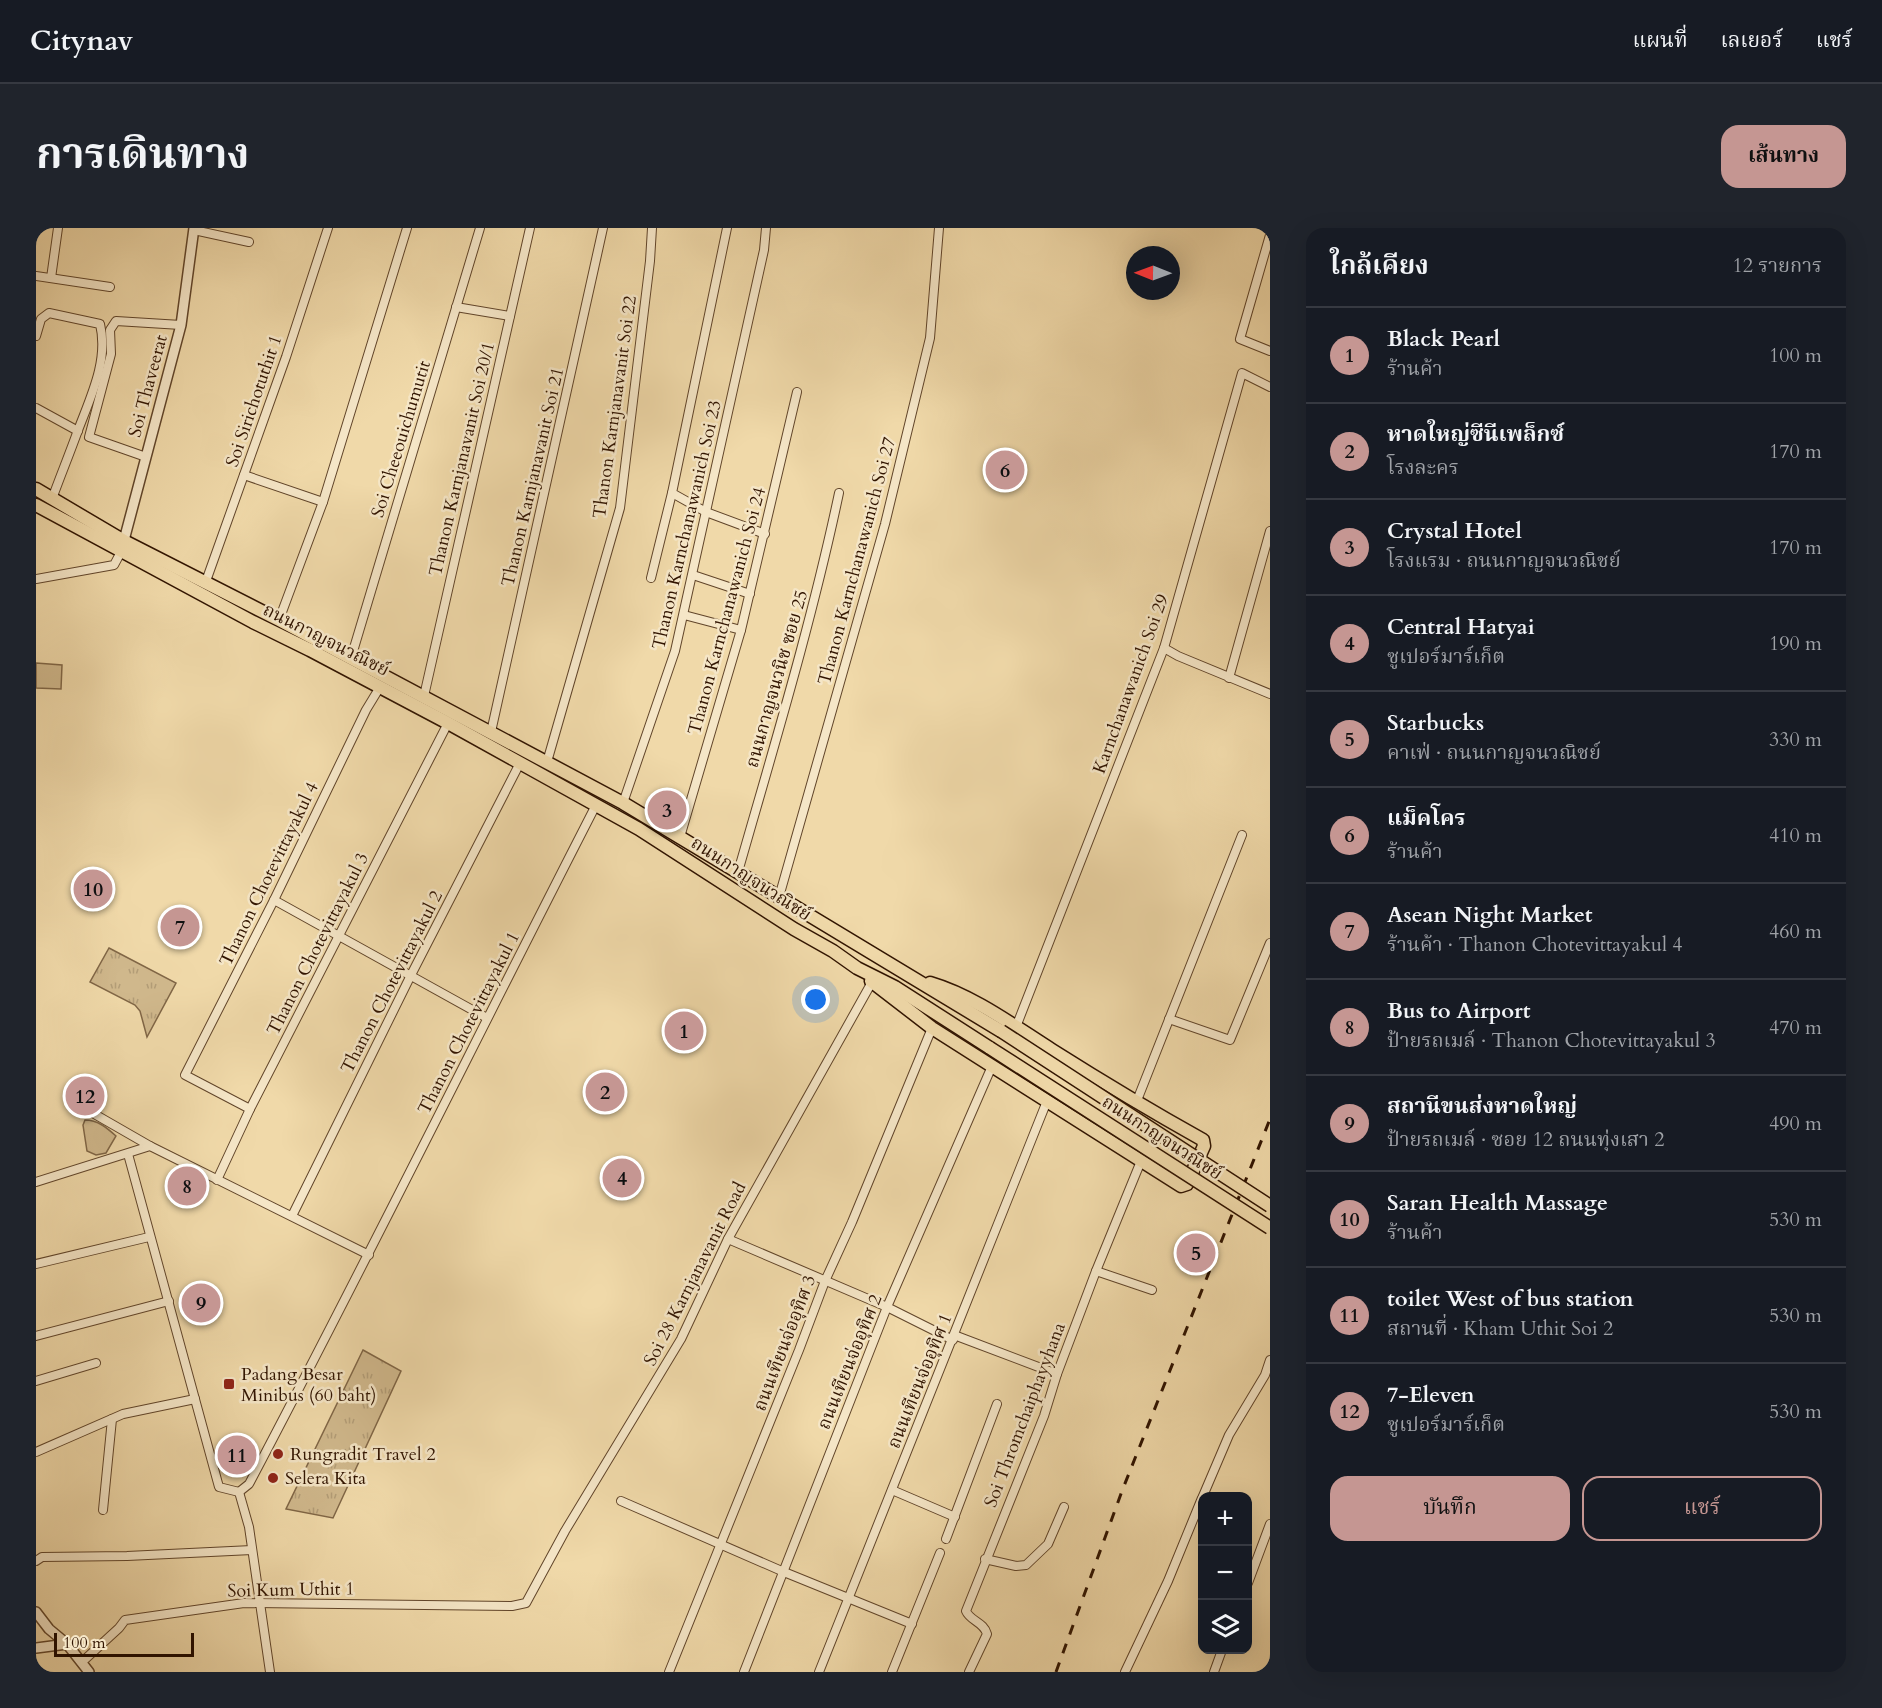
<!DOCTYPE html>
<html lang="th">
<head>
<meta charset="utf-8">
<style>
  :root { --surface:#171b24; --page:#20242c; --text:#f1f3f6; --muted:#9ea1a6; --line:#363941; --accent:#c59692 }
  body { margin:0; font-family:Cardo,"Noto Serif Thai",serif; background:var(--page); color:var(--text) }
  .controls { position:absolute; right:18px; bottom:18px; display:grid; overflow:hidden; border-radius:12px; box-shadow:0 6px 24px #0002 }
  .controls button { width:54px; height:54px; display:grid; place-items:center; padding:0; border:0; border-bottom:2px solid var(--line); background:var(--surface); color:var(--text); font:30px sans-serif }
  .compass { position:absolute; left:1090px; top:18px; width:54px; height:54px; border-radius:50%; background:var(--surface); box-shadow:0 6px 24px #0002; rotate:271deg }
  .scale { position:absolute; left:18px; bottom:15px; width:140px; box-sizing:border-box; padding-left:6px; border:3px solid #311400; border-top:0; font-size:16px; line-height:21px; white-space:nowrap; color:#311400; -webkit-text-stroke:4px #f5e6c7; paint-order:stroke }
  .you { position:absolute; left:780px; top:772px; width:21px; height:21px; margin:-15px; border:4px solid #fff; border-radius:50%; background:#1a73e8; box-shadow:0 0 0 9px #1a73e833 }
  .badge { display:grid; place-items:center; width:39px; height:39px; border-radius:50%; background:var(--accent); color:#111; font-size:20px; font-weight:700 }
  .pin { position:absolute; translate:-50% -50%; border:3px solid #fff; box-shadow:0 2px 6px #0006 }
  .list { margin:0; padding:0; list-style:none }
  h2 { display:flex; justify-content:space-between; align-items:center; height:78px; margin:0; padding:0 24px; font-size:26px }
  h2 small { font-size:20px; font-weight:400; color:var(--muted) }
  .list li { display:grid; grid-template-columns:39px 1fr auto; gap:18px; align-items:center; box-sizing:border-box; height:96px; padding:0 24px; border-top:2px solid var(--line) }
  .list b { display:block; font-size:22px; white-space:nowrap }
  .list p { margin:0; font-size:20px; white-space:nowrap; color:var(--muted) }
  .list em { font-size:20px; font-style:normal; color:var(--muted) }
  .actions { display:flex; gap:12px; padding:18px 24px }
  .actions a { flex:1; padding:14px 0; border:2px solid var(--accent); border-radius:18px; text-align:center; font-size:21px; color:var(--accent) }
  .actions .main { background:var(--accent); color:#111 }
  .icon { flex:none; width:33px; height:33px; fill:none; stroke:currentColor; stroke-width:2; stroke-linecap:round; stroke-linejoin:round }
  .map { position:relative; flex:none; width:1234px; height:1444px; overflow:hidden; border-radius:18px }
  header { display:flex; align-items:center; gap:36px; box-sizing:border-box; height:84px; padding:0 30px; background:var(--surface); border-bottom:2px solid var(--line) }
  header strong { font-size:28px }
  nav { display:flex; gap:33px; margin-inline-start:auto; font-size:21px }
  .intro { display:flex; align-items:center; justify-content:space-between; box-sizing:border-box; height:144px; padding:0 36px }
  h1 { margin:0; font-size:42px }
  .button { padding:15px 27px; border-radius:18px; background:var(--accent); color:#111; font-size:21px; font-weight:700 }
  main { display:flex; gap:36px; padding:0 36px }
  aside { flex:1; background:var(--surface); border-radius:18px; box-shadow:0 6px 24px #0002 }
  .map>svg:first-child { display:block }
</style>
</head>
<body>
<header>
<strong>Citynav</strong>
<nav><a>แผนที่</a><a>เลเยอร์</a><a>แชร์</a></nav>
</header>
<div class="intro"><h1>การเดินทาง</h1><a class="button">เส้นทาง</a></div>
<main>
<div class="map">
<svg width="1234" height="1444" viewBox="0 0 1234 1444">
  <defs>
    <pattern id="grass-tufts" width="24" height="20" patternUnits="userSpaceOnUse" patternTransform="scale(1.5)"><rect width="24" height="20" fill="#d0b88c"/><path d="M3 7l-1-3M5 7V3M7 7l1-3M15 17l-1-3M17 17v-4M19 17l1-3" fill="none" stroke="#b39d77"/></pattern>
  </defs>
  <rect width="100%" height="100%" fill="#f0d9a9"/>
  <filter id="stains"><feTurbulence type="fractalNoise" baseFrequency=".00333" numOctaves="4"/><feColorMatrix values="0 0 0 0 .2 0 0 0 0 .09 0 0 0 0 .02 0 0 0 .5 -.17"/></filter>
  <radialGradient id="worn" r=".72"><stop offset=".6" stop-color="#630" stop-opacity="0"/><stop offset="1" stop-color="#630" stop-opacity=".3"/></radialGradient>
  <g fill="url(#grass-tufts)" stroke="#806646" stroke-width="1.5">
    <polygon points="73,720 140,755 111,809 104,783 99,777 54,754"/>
    <polygon points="327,1122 365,1143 297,1290 250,1281"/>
  </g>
  <g fill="#d0b88c" stroke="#806646" stroke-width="1.5">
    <polygon points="0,435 26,437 25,461 0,460"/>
    <path d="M49,892C62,892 71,900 80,908L70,925L60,927L51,923L47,897Z"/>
  </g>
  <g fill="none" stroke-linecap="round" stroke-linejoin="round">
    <defs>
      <g id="minor">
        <polyline points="691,0 636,265 670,284 729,306"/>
        <polyline points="158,2 213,14"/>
        <polyline points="1234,7 1204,111 1234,123"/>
        <polyline points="0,48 74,59"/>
        <polyline points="15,50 22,0"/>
        <polyline points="420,79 474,88"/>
        <path d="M0,108L5,91L13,85L64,96C73,133 54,170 41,205C33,227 24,249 16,271"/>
        <polyline points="0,180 42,203"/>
        <polyline points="110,229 53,209 75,126 74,102 80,93 145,97"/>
        <polyline points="208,247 287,274"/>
        <polyline points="657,347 714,366"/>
        <polyline points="615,350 636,265"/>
        <polyline points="0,351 78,337 86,322"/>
        <polyline points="169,356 250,129 292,0"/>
        <polyline points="648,387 705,402"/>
        <polyline points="243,392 287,274 371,0"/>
        <polyline points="1128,420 1142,428 1234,466"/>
        <polyline points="315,430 444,0"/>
        <polyline points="1193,450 1234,303"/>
        <polyline points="388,468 494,0"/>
        <polyline points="455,504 567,0"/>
        <polyline points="511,534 584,280 614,33 616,0"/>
        <polyline points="587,575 639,423 728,22 730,0"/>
        <polyline points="644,609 705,402 761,164"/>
        <path d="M702,644C738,518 776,393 803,265"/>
        <polyline points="743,669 849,296 894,110 903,0"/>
        <polyline points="238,672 451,790"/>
        <polyline points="1133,791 1194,812 1234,715"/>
        <polyline points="980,799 1128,420 1206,145 1234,159"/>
        <polyline points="34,872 114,918"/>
        <polyline points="1100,875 1206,607"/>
        <polyline points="214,881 149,847 238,672 330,482 344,459"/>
        <polyline points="92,926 183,1259 203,1264"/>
        <polyline points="181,952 214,881 412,495"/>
        <polyline points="0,954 114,918 333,1027"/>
        <polyline points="256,988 375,747 484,535"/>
        <polyline points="692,1011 851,1079 917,1112"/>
        <polyline points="0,1036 113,1009"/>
        <polyline points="1060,1043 1116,1062"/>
        <polyline points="918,1107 1021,1146"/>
        <polyline points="0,1108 133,1073"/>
        <polyline points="0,1153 60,1135"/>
        <polyline points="0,1224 87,1186 159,1171"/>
        <polyline points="856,1262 919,1289"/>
        <path d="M203,1264L213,1256C332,1031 444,803 560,577"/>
        <polyline points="203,1264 213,1299 234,1444"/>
        <polyline points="1167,1268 1193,1207 1229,1147 1234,1132"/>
        <polyline points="585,1273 748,1344 876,1396"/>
        <polyline points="67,1282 76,1191"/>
        <polyline points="910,1311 961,1176"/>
        <polyline points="949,1331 980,1338 990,1337 1012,1316 1028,1279"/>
        <polyline points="0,1333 6,1329 91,1328 216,1322"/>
        <polyline points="1212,1355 1234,1296"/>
        <polyline points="46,1434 83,1400 89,1392 208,1375 476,1378 490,1375 529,1303 645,1111 692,1011 836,754"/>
        <polyline points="633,1444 763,1122 789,1053 816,994 896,800"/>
        <polyline points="708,1444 851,1079 956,838"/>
        <polyline points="783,1444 1011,873"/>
        <polyline points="856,1444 904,1325"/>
        <path d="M933,1444L951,1406C948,1394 934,1393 930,1383L1008,1188L1021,1146L1060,1043L1105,933"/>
        <polyline points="1089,1444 1132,1353 1166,1270"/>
        <polyline points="1178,1444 1186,1422"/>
      </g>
      <g id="tertiary">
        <polyline points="87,316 145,97 158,0"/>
        <polyline points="0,1384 13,1401 31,1416 53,1444"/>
        <polyline points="0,1420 31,1416"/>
      </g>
      <g id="primary">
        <polyline points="0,261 88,313 243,392 587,575 965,803"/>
        <polyline points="0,277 217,394 274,422 412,495 603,601 758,701 797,723 821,740 859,759 954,820"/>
        <path d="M835,753L896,800L1145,958L1151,956L1168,918L1167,912C1115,883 1065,853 1016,822C978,798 938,768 894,755"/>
      </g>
    </defs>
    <use href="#minor" stroke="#61452a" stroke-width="10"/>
    <use href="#tertiary" stroke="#61452a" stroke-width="12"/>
    <use href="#primary" stroke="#311400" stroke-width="15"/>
    <use href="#minor" stroke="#f5e6c7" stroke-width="8"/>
    <use href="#tertiary" stroke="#f5e6c7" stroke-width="9"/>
    <use href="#primary" stroke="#f0d9a9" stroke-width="12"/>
    <polyline stroke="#311400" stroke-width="3" stroke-dasharray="10 10" stroke-linecap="butt" points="1020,1444 1086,1263 1234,891"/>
    <defs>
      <g id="primary-bridge">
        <polyline points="965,803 1234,978"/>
        <polyline points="954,820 1234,1000"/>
      </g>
    </defs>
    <use href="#primary-bridge" stroke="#311400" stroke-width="15" stroke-linecap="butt"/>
    <use href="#primary-bridge" stroke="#f0d9a9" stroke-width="12"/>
  </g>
  <g fill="#8f2418" stroke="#f5e6c7" stroke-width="2">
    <rect x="187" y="1150" width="12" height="12" rx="3"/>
    <circle cx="242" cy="1226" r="6"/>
    <circle cx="237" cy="1250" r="6"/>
  </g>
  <g text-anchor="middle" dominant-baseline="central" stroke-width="5" stroke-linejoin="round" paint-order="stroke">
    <g font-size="18" fill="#311400" stroke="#f5e6c7">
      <text transform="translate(112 158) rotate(-75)">Soi Thaveerat</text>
      <text transform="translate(218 173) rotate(-71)">Soi Sirichotuthit 1</text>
      <text transform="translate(579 179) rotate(-82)">Thanon Karnjanavanit Soi 22</text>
      <text transform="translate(365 211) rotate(-73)">Soi Cheeouichumutit</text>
      <text transform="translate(426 231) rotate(-77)">Thanon Karnjanavanit Soi 20/1</text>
      <text transform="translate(497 249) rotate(-77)">Thanon Karnjanavanit Soi 21</text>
      <text transform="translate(651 297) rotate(-77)">Thanon Karnchanawanich Soi 23</text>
      <text transform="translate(821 333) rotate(-75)">Thanon Karnchanawanich Soi 27</text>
      <text transform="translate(691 383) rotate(-75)">Thanon Karnchanawanich Soi 24</text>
      <text transform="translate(290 412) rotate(27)">ถนนกาญจนวณิชย์</text>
      <text transform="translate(741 451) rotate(-74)">ถนนกาญจนวนิช ซอย 25</text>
      <text transform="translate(1095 456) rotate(-70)">Karnchanawanich Soi 29</text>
      <text transform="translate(233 646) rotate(-64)">Thanon Chotevittayakul 4</text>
      <text transform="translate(715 651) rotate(33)">ถนนกาญจนวณิชย์</text>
      <text transform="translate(282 716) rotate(-63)">Thanon Chotevittayakul 3</text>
      <text transform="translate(356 754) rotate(-63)">Thanon Chotevittayakul 2</text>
      <text transform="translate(433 795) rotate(-63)">Thanon Chotevittayakul 1</text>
      <text transform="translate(1126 910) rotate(33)">ถนนกาญจนวณิชย์</text>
      <text transform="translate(659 1046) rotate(-63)">Soi 28 Karnjanavanit Road</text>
      <text transform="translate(749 1115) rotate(-69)">ถนนเทียนจ่ออุทิศ 3</text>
      <text transform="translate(814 1134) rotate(-68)">ถนนเทียนจ่ออุทิศ 2</text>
      <text transform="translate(884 1153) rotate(-68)">ถนนเทียนจ่ออุทิศ 1</text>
      <text transform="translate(989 1187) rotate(-69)">Soi Thromchaiphayyhana</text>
      <text transform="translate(255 1362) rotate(-1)">Soi Kum Uthit 1</text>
    </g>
    <g font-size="18" fill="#311400" stroke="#f5e6c7" text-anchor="start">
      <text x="205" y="1146">Padang Besar<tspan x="205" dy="21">Minibus (60 baht)</tspan></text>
      <text x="254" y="1226">Rungradit Travel 2</text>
      <text x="249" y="1250">Selera Kita</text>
    </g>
  </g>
  <rect width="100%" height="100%" filter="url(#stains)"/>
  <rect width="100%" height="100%" fill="url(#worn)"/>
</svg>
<div class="controls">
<button>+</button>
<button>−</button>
<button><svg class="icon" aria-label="layers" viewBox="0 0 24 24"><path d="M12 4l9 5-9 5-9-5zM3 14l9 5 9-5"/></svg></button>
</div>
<svg class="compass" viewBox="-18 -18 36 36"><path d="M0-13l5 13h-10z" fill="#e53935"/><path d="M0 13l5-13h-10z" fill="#9ea1a6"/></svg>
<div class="scale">100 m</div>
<div class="you"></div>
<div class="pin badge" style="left:648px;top:803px">1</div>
<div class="pin badge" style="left:569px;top:864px">2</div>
<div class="pin badge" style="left:631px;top:582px">3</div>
<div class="pin badge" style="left:586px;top:950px">4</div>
<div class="pin badge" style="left:1160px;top:1025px">5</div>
<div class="pin badge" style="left:969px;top:242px">6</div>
<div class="pin badge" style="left:144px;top:699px">7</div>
<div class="pin badge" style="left:151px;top:958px">8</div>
<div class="pin badge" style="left:165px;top:1075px">9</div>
<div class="pin badge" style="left:57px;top:661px">10</div>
<div class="pin badge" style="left:201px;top:1227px">11</div>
<div class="pin badge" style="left:49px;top:868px">12</div>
</div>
<aside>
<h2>ใกล้เคียง<small>12 รายการ</small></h2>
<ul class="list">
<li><span class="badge">1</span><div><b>Black Pearl</b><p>ร้านค้า</p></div><em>100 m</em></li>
<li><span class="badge">2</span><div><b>หาดใหญ่ซีนีเพล็กซ์</b><p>โรงละคร</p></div><em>170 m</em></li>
<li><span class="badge">3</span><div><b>Crystal Hotel</b><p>โรงแรม · ถนนกาญจนวณิชย์</p></div><em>170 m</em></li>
<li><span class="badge">4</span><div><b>Central Hatyai</b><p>ซูเปอร์มาร์เก็ต</p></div><em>190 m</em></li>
<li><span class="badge">5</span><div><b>Starbucks</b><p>คาเฟ่ · ถนนกาญจนวณิชย์</p></div><em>330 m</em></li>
<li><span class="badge">6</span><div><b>แม็คโคร</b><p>ร้านค้า</p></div><em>410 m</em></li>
<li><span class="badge">7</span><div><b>Asean Night Market</b><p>ร้านค้า · Thanon Chotevittayakul 4</p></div><em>460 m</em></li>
<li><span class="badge">8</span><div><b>Bus to Airport</b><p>ป้ายรถเมล์ · Thanon Chotevittayakul 3</p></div><em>470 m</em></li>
<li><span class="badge">9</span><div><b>สถานีขนส่งหาดใหญ่</b><p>ป้ายรถเมล์ · ซอย 12 ถนนทุ่งเสา 2</p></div><em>490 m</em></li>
<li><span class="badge">10</span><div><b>Saran Health Massage</b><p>ร้านค้า</p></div><em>530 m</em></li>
<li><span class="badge">11</span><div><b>toilet West of bus station</b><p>สถานที่ · Kham Uthit Soi 2</p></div><em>530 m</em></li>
<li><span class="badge">12</span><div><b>7-Eleven</b><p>ซูเปอร์มาร์เก็ต</p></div><em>530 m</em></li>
</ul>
<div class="actions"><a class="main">บันทึก</a><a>แชร์</a></div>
</aside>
</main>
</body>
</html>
